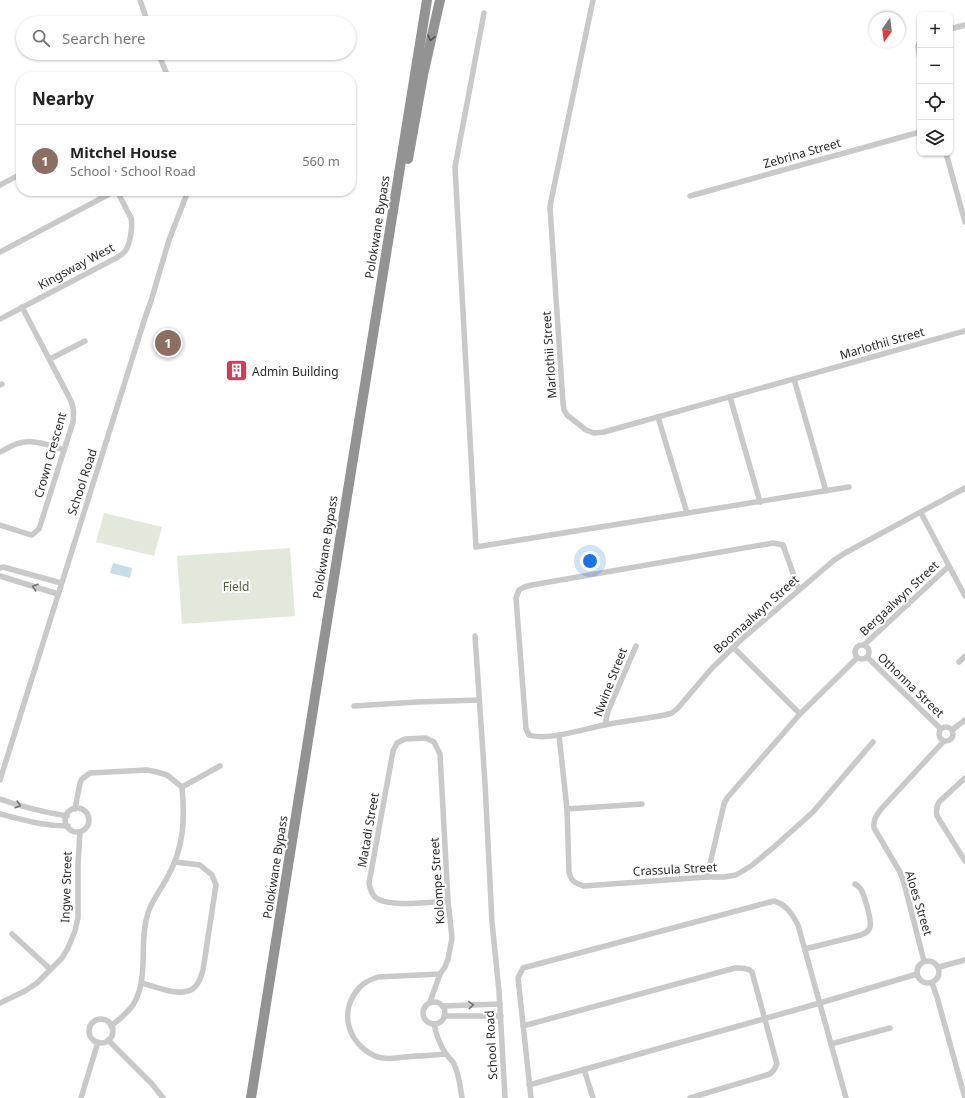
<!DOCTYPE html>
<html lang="en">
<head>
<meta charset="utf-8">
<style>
  :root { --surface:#fff; --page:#f2f2f2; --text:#222; --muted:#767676; --line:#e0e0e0; --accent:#da3752 }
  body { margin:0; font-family:"Noto Sans",sans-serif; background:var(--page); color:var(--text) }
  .controls { position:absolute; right:12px; top:12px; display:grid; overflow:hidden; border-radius:8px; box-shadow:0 1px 3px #0004 }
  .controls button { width:36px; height:36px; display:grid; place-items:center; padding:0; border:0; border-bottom:1px solid var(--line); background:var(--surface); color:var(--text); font:20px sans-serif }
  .compass { position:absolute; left:869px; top:12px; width:36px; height:36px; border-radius:50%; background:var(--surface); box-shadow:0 1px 3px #0004; rotate:194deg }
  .you { position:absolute; left:590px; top:561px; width:14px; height:14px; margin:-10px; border:3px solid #fff; border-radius:50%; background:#1a73e8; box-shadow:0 0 0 6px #1a73e833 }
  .badge { display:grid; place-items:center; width:26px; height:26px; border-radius:50%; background:var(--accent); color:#fff; font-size:13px; font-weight:700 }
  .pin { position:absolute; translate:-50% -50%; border:2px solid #fff; box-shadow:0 1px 4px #0006 }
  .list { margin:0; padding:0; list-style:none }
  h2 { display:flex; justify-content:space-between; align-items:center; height:52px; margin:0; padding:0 16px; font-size:17px }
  h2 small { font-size:13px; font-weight:400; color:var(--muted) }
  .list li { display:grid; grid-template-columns:26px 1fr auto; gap:12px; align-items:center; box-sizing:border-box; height:72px; padding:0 16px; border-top:1px solid var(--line) }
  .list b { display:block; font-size:15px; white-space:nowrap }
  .list p { margin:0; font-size:13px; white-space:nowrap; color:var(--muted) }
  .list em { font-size:13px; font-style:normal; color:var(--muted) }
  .icon { flex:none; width:22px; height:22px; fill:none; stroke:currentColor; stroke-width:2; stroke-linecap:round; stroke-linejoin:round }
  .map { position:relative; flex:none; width:965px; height:1098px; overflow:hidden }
  .search { position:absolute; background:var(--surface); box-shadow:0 1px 3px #0004; left:16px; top:16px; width:340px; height:44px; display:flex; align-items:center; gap:10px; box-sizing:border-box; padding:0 14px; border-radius:22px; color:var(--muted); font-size:15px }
  .panel { position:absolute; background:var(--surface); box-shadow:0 1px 3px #0004; left:16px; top:72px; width:340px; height:124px; border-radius:16px }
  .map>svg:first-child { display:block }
</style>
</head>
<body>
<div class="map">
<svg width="965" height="1098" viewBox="0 0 965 1098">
  <rect width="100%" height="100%" fill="#fff"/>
  <g fill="#e3e9da">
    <polygon points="104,513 162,527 154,556 96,542"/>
    <polygon points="290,548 295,616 182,624 177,556"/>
  </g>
  <polygon fill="#c6dee8" points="113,563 132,568 130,578 110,573"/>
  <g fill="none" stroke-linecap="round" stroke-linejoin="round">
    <g stroke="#c9c9c9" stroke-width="5.5">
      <polyline points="140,0 148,23"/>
      <polyline points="593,0 552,196 550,207 563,403 564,410 567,415 586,430 594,433 604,432 965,331"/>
      <polyline points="484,13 455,167 476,547 849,487"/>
      <polyline points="950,29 965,25"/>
      <polyline points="920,40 918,46 920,60"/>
      <polyline points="158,53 168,77"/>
      <polyline points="946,153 965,222"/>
      <polyline points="0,185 21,174"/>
      <polyline points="690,196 920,132"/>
      <polyline points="0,252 115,191"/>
      <path d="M0,319L118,257C121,255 124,253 126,250C130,243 133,226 131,218L117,191"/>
      <polyline points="50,359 85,341"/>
      <polyline points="794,379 826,491"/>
      <polyline points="0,385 2,384"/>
      <polyline points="730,397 760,502"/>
      <polyline points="658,417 687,513"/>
      <path d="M0,452C7,449 13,444 20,443C35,439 51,446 64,450"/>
      <polyline points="921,513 965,596"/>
      <path d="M0,525L28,534L32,535L39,529L73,422C74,413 74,407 70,399L22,307"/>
      <polyline points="0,568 3,567 61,583"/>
      <polyline points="0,576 58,594"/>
      <path d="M799,590L783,545L773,543L532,585L524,587L519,590L516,598L526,729L529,735C548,741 584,729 604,725C624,721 645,719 665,715L672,713L678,708L712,668L742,639L833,561L845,553L965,488"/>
      <polyline points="475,636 485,783 492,922 499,991 505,1098"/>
      <circle cx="862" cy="652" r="7"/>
      <polyline points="864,645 949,566"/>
      <polyline points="734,648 800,714"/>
      <polyline points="867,657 941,729"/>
      <polyline points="959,662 965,656"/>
      <polyline points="354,706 417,702 479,700"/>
      <polyline points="605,725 608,711 636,646"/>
      <circle cx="946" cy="734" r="7"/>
      <polyline points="952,730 965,720"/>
      <path d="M559,735L567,809L569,872C571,881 574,883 584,886L707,877H724L736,875L751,866L774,847L813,812L873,742"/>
      <path d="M965,778L939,802C936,807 936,811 937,816L965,861"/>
      <polyline points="0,780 145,318 151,301 169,240 188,191"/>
      <polyline points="182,787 220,766"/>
      <path d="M0,799C22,807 44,812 67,816"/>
      <circle cx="77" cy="820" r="12"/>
      <path d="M75,809L80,783L82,779L90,773L147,770L157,772L167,775L182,787C185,819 184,847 168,876C162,888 152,900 148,913C138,943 150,977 133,1005C127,1013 119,1020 111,1026"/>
      <polyline points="567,809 642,804"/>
      <path d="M0,814C24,820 43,826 68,826"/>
      <polyline points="707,877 724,804 727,798 800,714 857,658"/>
      <polyline points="12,934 50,969"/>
      <path d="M805,949L861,935C865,933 869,932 870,927C872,921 864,893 860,888C858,886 857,885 855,884"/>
      <circle cx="928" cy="972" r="11"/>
      <path d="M924,961L904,883L900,872L874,828C873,819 877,815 882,808L944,741"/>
      <polyline points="939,967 965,960"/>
      <path d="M440,974L378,977C372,979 364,982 360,987C338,1010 347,1043 375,1056C387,1061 402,1057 415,1056C425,1056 435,1055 446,1054"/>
      <path d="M142,983C156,987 183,999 195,987C200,982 201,976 203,970L216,885L212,875L200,865L175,862"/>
      <polyline points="932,983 937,997 965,1098"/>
      <circle cx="434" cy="1013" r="11"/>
      <path d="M430,1002L440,974L445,967L448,959L452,938L448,901L440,754L434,742L426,738L405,739L397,743L393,751L369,883C370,889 371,893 375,897C387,908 431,902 448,901"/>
      <polyline points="0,1003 25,991 37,983 62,958 68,948 75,931 78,918 78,864 80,832"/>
      <polyline points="443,1006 500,1004"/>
      <polyline points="444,1016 501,1016"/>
      <circle cx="101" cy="1031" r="12"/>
      <path d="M434,1024C436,1034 440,1045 446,1054C448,1057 452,1060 454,1064C459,1074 460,1086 462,1098"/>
      <path d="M523,1026L735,968C741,968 747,967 752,972L777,1064L774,1070L770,1074L690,1098"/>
      <polyline points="108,1040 152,1084 163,1098"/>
      <polyline points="831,1044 890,1028"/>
      <polyline points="584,1069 593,1098"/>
      <polyline points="529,1085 820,1003 917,974"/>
      <polyline points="81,1098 98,1042"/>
      <path d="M531,1098L518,978L523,968L774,901C786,904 792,914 798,925L846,1098"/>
    </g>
    <g stroke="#939393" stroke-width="10">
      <polyline points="408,159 423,75 440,0"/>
      <polyline points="251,1098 343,521 427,0"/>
    </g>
  </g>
  <defs><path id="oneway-chevron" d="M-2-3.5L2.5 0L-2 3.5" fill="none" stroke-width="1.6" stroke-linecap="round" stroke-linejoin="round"/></defs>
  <use stroke="#505050" href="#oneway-chevron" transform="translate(431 38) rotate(102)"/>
  <g stroke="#737373">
    <use href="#oneway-chevron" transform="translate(35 587) rotate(-163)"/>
    <use href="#oneway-chevron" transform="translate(18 805) rotate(16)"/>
    <use href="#oneway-chevron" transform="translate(471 1005) rotate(-2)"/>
  </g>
  <defs>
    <symbol id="building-square" viewBox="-11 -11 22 22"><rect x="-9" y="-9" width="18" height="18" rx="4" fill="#da3752" stroke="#fff"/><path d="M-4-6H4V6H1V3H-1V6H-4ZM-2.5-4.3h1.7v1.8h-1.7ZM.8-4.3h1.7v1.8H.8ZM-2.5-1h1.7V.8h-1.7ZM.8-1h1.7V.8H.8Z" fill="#fff"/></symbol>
  </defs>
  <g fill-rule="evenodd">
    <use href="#building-square" x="224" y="358" width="25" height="25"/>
  </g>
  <g text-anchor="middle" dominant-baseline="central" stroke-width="4" stroke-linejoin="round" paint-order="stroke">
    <g font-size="12" fill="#2c2c2c" stroke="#fff">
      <text transform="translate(802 153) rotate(-16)">Zebrina Street</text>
      <text transform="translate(377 227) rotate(-81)">Polokwane Bypass</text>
      <text transform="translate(76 266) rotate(-28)">Kingsway West</text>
      <text transform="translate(882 343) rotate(-16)">Marlothii Street</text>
      <text transform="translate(549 355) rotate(-94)">Marlothii Street</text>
      <text transform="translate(50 455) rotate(-74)">Crown Crescent</text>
      <text transform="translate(82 482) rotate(-72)">School Road</text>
      <text transform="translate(325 547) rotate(-81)">Polokwane Bypass</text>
      <text transform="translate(899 598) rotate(-43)">Bergaalwyn Street</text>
      <text transform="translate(756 614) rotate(-42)">Boomaalwyn Street</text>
      <text transform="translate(610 682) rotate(-69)">Nwine Street</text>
      <text transform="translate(911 685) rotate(44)">Othonna Street</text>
      <text transform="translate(368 830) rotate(-80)">Matadi Street</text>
      <text transform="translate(275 867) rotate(-81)">Polokwane Bypass</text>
      <text transform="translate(675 869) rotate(-3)">Crassula Street</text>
      <text transform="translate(437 881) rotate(-94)">Kolompe Street</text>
      <text transform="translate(66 887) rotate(-88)">Ingwe Street</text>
      <text transform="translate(919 903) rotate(73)">Aloes Street</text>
      <text transform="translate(491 1045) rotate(-93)">School Road</text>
    </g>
    <g font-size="12" fill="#2c2c2c" stroke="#fff" text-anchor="start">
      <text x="252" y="371">Admin Building</text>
    </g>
    <g font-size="12" fill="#53643c" stroke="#fff">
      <text x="236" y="586">Field</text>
    </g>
  </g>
</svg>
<div class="controls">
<button>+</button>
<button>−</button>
<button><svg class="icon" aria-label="locate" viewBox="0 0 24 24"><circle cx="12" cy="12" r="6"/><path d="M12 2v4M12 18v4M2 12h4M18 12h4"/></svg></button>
<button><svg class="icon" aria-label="layers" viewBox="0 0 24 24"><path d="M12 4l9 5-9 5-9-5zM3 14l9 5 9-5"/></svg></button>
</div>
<svg class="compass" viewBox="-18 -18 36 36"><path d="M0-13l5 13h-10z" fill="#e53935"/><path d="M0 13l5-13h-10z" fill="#767676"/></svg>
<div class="you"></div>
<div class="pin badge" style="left:168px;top:343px;background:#8d6e63">1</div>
<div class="search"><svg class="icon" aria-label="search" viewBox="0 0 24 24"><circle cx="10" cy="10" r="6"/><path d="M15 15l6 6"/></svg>Search here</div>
<section class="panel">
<h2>Nearby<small></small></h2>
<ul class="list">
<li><span class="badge" style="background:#8d6e63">1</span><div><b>Mitchel House</b><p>School · School Road</p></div><em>560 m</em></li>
</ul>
</section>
</div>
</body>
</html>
